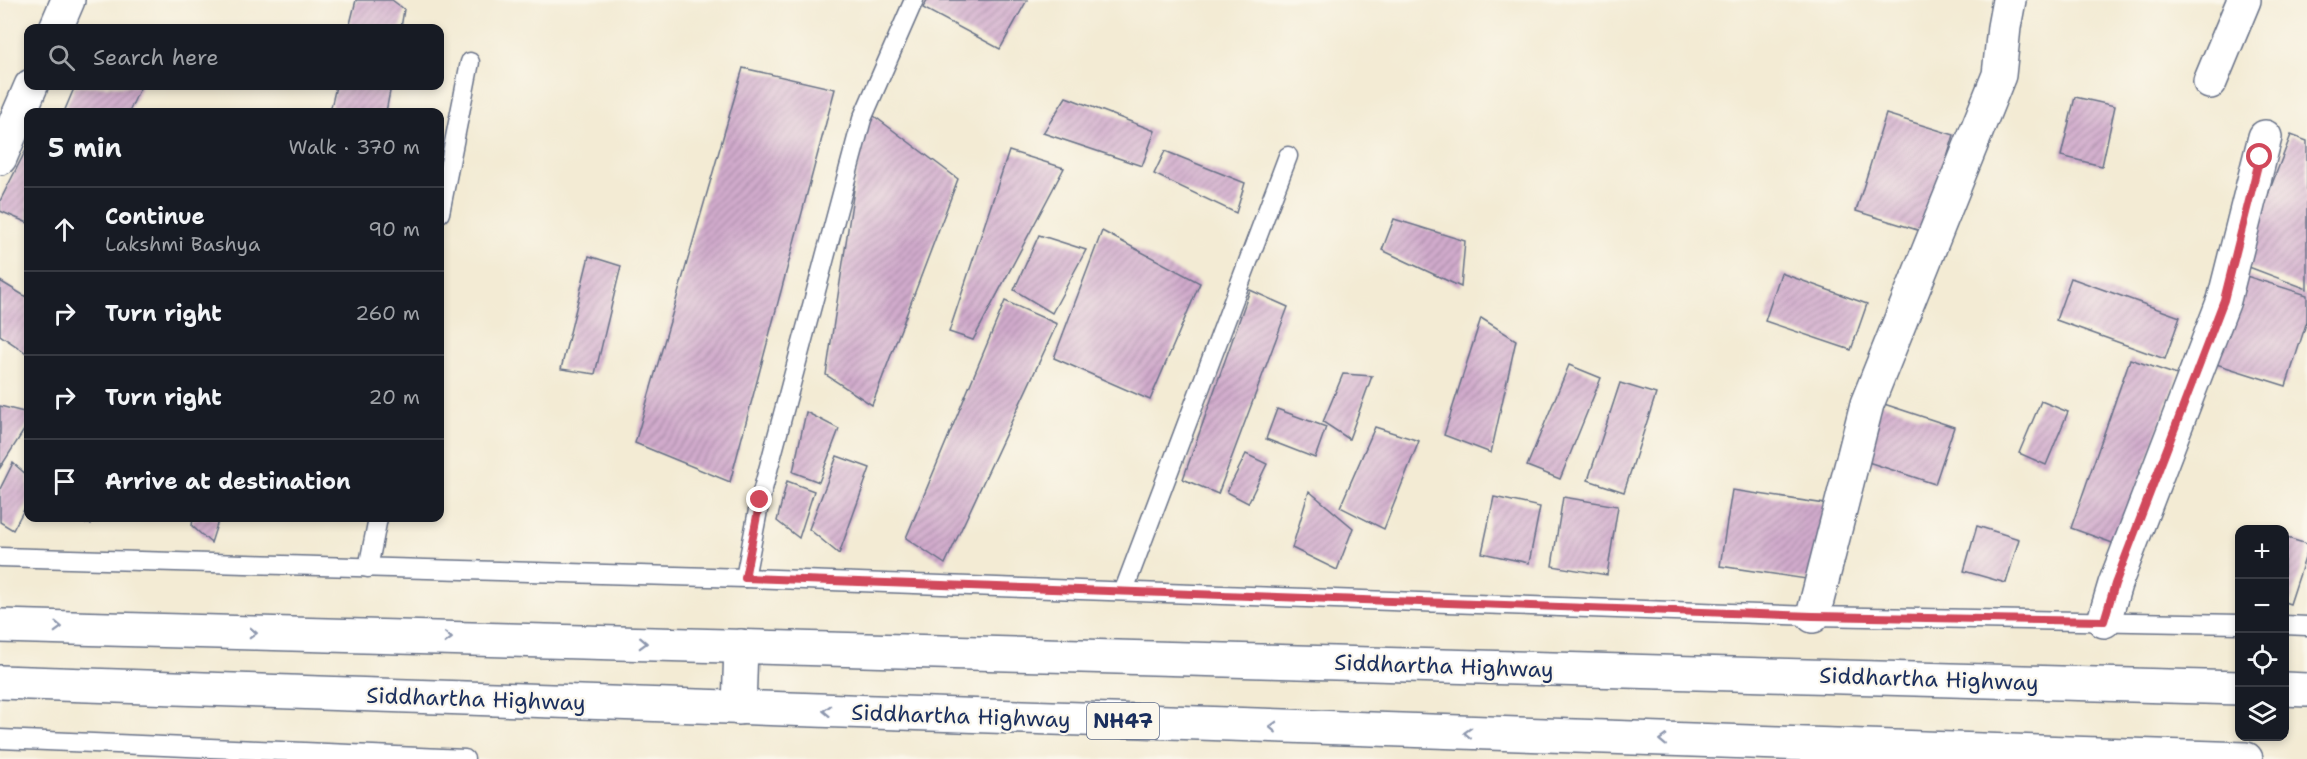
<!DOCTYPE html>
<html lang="en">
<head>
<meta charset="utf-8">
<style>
  :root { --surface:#171b24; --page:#20242c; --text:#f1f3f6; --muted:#9ea1a6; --line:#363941 }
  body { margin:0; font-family:"Shantell Sans",sans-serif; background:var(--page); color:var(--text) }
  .controls { position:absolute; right:18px; bottom:18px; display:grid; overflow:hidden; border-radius:12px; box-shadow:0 3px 9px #0003 }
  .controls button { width:54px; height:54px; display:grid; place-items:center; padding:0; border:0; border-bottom:2px solid var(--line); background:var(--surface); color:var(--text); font:30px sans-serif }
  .stop { position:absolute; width:18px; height:18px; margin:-14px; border:4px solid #d1495b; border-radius:50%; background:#fff }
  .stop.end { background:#d1495b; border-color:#fff; box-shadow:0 2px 6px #0008 }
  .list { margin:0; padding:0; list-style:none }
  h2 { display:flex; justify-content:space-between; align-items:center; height:78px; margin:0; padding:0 24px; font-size:26px }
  h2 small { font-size:20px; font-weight:400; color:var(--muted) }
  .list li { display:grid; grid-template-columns:39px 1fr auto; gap:18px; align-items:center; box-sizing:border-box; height:84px; padding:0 24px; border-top:2px solid var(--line) }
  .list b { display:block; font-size:22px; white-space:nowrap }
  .list p { margin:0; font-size:20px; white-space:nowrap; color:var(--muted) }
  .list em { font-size:20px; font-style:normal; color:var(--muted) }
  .icon { flex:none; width:33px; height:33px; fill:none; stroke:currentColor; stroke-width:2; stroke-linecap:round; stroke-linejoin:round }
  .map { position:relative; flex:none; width:2307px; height:759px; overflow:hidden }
  .search { position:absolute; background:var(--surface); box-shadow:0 3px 9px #0003; left:24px; top:24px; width:420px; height:66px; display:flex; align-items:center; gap:15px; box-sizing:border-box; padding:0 21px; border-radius:12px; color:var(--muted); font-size:22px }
  .panel { position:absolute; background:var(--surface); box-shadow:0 3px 9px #0003; left:24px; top:108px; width:420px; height:414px; border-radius:12px }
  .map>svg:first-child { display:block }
</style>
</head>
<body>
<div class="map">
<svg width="2307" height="759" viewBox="0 0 2307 759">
  <defs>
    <pattern id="building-hatch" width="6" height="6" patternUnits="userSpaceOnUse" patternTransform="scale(1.5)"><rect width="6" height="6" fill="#d1abcc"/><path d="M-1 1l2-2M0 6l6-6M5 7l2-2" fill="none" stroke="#a98ca9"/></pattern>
  </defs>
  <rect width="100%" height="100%" fill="#fbf7ec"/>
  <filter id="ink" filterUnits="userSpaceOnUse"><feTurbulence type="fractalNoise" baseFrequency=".0167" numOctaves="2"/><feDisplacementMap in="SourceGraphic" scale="12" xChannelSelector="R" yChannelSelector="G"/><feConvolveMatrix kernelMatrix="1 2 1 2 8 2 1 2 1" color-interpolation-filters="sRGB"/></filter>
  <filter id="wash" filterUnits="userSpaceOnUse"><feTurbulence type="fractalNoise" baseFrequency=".008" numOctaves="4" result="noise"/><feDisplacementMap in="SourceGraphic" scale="24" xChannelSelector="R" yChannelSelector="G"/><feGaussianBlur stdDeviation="1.35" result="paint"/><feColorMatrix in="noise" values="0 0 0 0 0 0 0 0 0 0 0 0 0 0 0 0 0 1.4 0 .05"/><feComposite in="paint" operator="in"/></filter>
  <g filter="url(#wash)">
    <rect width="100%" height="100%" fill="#f3ebd4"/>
    <g id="blocks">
      <g fill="url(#building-hatch)">
        <polygon points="356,0 392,0 404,9 401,28 349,28"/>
        <polygon points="927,0 1027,0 1000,49 923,8"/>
        <polygon points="743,68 835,89 730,482 635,443"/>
        <polygon points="75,86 141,86 129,112 64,112"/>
        <polygon points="336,86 391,86 386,112 330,112"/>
        <polygon points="1066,97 1155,131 1142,166 1043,133"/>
        <polygon points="2075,97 2115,106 2102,166 2061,156"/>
        <polygon points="866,110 958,179 872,405 826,375"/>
        <polygon points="1886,114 1954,135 1924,232 1856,211"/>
        <polygon points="2291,135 2307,141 2307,289 2241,264"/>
        <polygon points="28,146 28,223 0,211 0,201"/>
        <polygon points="1009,151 1064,168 973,340 949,332"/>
        <polygon points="1165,151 1245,183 1236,213 1154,174"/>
        <polygon points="1394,219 1465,241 1461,287 1382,250"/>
        <polygon points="1102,231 1200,283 1150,400 1054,358"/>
        <polygon points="1039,235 1086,250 1052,313 1014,290"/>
        <polygon points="589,256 621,266 595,374 561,369"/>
        <polygon points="1781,273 1867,304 1851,350 1765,321"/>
        <polygon points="2243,275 2307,295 2307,321 2286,386 2216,364"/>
        <polygon points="2071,278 2180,317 2165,359 2056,320"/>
        <polygon points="0,281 28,298 28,354 0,335"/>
        <polygon points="1250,290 1288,307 1218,494 1183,479"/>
        <polygon points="1005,301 1057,324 945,564 906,538"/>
        <polygon points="1481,318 1516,340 1491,453 1444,435"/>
        <polygon points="2130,359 2177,375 2118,545 2071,528"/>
        <polygon points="1569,365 1601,378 1560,479 1527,466"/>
        <polygon points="1343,374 1372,376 1349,439 1323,422"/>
        <polygon points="1620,383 1656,394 1624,492 1588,480"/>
        <polygon points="2041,401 2068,412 2046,465 2019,453"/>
        <polygon points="1881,403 1954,427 1935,484 1862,460"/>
        <polygon points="0,406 28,413 28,424 0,468"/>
        <polygon points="1277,409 1326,427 1315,458 1266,439"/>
        <polygon points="806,412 839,429 819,482 793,472"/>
        <polygon points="1375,427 1419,441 1384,529 1340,507"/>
        <polygon points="1246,454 1267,464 1248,503 1227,492"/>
        <polygon points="837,456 870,468 839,554 809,529"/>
        <polygon points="13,463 28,476 28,502 13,530 0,522 0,489"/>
        <polygon points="787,481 814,491 799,538 777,521"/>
        <polygon points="1732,490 1825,504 1813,580 1720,566"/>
        <polygon points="1309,491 1353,528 1337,570 1292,548"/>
        <polygon points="1494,497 1540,507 1529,563 1482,553"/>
        <polygon points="1563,497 1618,506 1607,575 1552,566"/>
        <polygon points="72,518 92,518 91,524 72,522"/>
        <polygon points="193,518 219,518 211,543 192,526"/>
        <polygon points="1977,526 2019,539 2006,583 1964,571"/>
        <polygon points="2284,537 2307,544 2307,552 2290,604 2284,602"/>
      </g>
    </g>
  </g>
  <g filter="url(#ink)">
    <use href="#blocks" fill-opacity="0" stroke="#677187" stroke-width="1.5"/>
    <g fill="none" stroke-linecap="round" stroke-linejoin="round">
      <defs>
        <g id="lane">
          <polyline points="440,213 470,62"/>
          <polyline points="0,557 745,578 1813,616 2240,624"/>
          <polyline points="368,568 378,518"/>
          <polyline points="745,578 760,500 862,119 914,0"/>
          <polyline points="1124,590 1288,156"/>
          <polyline points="2284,625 2307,626"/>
          <polyline points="0,739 465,759"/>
        </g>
        <g id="street">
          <polyline points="56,28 68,0"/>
          <polyline points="2210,82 2244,0"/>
          <polyline points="0,158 31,86"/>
          <polyline points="1813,616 1867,404 1999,75 2004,27 2009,0"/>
          <polyline points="2104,621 2115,584 2224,300 2265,137"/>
        </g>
        <g id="highway">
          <polyline points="0,626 2240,688"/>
          <polyline points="0,682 2246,759"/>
          <polyline points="2284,689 2307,690"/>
          <polyline points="739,708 741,646"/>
        </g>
      </defs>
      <use href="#lane" stroke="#677187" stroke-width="21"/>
      <use href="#street" stroke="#677187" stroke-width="36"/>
      <use href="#highway" stroke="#677187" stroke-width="36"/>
      <use href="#lane" stroke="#fff" stroke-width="18"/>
      <use href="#street" stroke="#fff" stroke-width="33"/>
      <use href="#highway" stroke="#fff" stroke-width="33"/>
    </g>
    <defs><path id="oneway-chevron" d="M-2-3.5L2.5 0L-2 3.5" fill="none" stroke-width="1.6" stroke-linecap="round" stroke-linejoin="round" transform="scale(1.5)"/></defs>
    <g stroke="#8d97ae">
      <use href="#oneway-chevron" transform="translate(58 627) rotate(2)"/>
      <use href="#oneway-chevron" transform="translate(253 633) rotate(2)"/>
      <use href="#oneway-chevron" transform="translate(448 638) rotate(2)"/>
      <use href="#oneway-chevron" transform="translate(643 643) rotate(2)"/>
      <use href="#oneway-chevron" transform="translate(827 711) rotate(-178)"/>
      <use href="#oneway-chevron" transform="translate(1273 727) rotate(-178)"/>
      <use href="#oneway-chevron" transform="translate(1468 733) rotate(-178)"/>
      <use href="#oneway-chevron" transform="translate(1663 740) rotate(-178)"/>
    </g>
  </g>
  <g fill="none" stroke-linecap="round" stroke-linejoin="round" filter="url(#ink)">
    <polyline stroke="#d1495b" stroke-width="8" points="760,500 745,578 1813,616 2104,621 2115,584 2224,300 2260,157"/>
  </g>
  <g text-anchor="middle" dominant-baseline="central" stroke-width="4.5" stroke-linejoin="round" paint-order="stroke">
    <rect fill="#fbf7ec" stroke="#5e6b89" stroke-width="1.5" x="1087" y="703" width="72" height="36" rx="4.5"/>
    <g font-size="21" font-weight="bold" fill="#1b2f5e">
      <text x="1123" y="721">NH47</text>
    </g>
    <g font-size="22" fill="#1b2f5e" stroke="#fbf7ec">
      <text transform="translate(1444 666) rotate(2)">Siddhartha Highway</text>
      <text transform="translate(1929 679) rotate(2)">Siddhartha Highway</text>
      <text transform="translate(476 699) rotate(2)">Siddhartha Highway</text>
      <text transform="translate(961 716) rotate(2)">Siddhartha Highway</text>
    </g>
  </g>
</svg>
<div class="controls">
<button>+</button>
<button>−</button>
<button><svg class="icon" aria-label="locate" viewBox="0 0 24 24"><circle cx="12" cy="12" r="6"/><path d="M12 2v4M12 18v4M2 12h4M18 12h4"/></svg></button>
<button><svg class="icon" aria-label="layers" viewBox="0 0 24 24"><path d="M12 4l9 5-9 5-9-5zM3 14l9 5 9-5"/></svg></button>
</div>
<div class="stop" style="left:2260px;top:157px"></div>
<div class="stop end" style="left:760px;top:500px"></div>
<div class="search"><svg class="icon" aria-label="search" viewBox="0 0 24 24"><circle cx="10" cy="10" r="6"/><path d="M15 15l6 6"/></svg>Search here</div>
<section class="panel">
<h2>5 min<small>Walk · 370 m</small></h2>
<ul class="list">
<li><svg class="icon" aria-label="ahead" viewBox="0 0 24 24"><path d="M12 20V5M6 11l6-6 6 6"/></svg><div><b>Continue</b><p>Lakshmi Bashya</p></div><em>90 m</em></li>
<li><svg class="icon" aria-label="right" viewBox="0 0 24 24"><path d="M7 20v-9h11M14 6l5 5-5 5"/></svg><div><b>Turn right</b></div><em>260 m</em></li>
<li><svg class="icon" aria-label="right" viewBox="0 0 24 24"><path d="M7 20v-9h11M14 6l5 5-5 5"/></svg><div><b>Turn right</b></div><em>20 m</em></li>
<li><svg class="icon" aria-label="arrive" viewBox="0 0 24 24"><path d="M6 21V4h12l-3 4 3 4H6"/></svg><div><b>Arrive at destination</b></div></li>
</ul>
</section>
</div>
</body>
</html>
